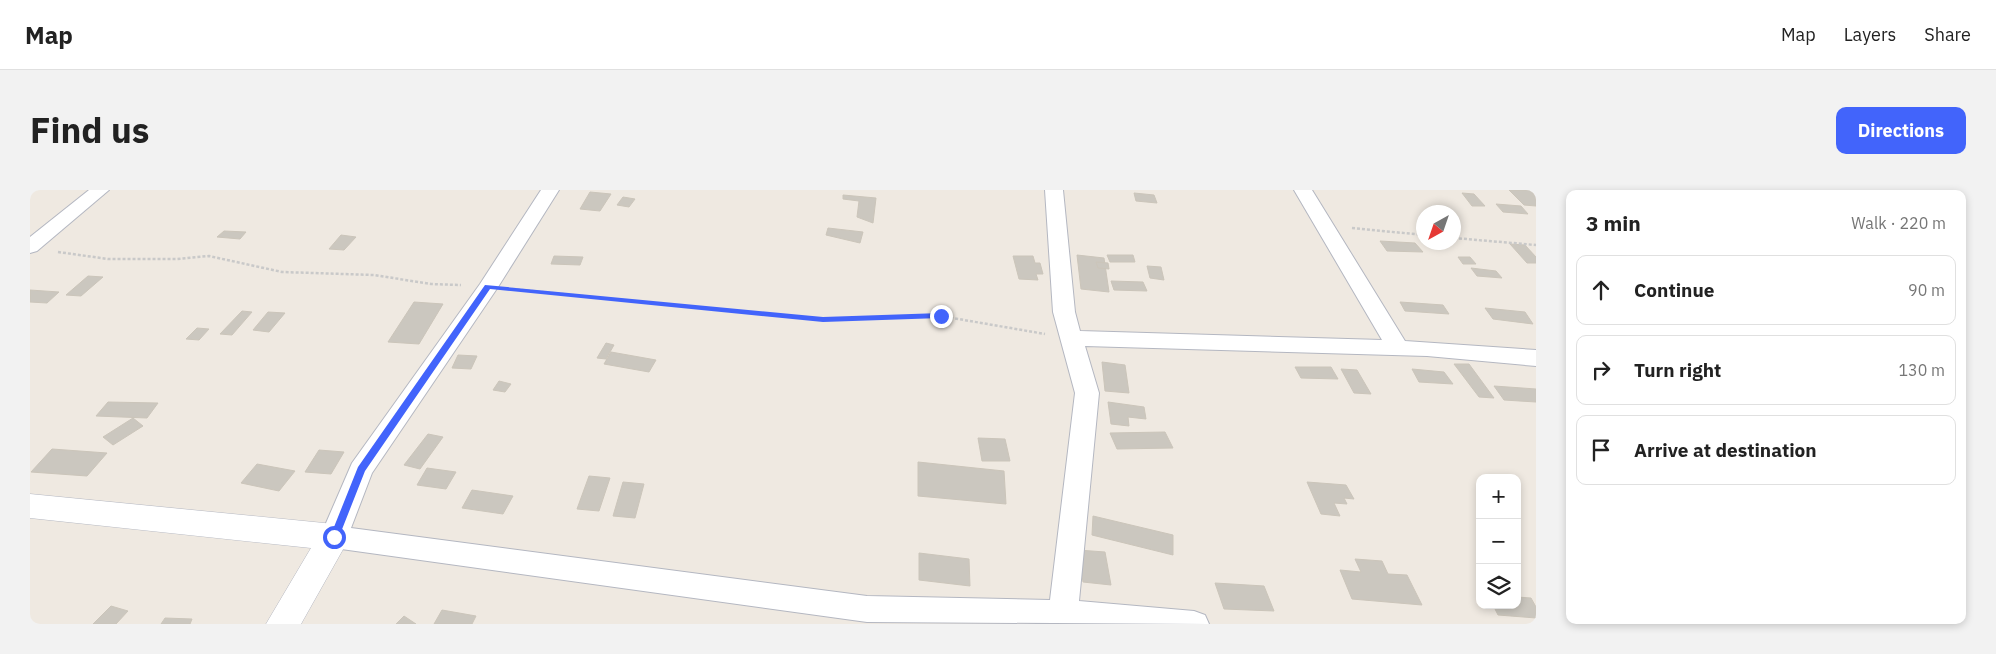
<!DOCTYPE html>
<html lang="en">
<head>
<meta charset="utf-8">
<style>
  :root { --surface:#fff; --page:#f2f2f2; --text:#222; --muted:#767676; --line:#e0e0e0; --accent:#4264fb }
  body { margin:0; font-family:"IBM Plex Sans",sans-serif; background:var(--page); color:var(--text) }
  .controls { position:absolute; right:15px; bottom:15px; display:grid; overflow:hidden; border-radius:10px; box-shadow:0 2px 8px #0003 }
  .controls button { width:45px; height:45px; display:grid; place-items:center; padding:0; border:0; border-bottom:1px solid var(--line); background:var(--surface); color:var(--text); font:25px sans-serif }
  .compass { position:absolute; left:1386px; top:15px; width:45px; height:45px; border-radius:50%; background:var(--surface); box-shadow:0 2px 8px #0003; rotate:220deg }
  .stop { position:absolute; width:15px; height:15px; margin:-11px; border:4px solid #4264fb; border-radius:50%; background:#fff }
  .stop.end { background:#4264fb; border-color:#fff; box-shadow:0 1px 5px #0008 }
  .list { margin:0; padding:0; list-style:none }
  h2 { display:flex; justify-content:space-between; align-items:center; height:65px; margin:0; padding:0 20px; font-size:21px }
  h2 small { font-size:16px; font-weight:400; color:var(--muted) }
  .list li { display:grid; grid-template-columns:32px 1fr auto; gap:15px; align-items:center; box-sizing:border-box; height:70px; margin:0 10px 10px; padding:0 10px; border:1px solid var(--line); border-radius:10px }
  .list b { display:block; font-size:19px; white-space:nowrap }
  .list em { font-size:16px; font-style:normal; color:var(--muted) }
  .icon { flex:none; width:28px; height:28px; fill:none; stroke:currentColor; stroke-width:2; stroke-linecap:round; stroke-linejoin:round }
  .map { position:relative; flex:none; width:1506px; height:434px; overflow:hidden; border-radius:10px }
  header { display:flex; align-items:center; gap:30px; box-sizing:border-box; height:70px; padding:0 25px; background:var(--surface); border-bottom:1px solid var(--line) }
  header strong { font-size:24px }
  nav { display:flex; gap:28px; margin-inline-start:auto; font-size:18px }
  .intro { display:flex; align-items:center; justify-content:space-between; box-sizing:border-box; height:120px; padding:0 30px }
  h1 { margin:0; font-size:35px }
  .button { padding:12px 22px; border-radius:10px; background:var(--accent); color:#fff; font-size:18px; font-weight:700 }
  main { display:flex; gap:30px; padding:0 30px }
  aside { flex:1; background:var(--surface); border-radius:10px; box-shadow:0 2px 8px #0003 }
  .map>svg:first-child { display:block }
</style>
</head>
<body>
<header>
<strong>Map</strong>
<nav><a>Map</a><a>Layers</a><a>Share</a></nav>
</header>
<div class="intro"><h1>Find us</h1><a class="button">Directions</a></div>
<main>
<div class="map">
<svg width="1506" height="434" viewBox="0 0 1506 434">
  <rect width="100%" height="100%" fill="#efe9e1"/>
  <g fill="#cbc7bf" stroke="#cbc5ba">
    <polygon points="1479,0 1500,0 1506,6 1506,16 1494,15"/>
    <polygon points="560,2 581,4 570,21 550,19"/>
    <polygon points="1104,3 1124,5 1127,13 1106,11"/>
    <polygon points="1432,3 1444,4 1455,16 1442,16"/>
    <polygon points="813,5 846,8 843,33 827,27 829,11 813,9"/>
    <polygon points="593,7 605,9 599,17 587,15"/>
    <polygon points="1466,14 1491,16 1498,24 1473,22"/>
    <polygon points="798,38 833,42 830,53 796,45"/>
    <polygon points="194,41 216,42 210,49 187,47"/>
    <polygon points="311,45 326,47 314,60 299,59"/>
    <polygon points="1350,51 1385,53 1393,62 1357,61"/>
    <polygon points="1480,54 1495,55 1506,67 1506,73 1497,73"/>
    <polygon points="1047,65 1074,68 1079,102 1051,99"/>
    <polygon points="1077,65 1103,65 1105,72 1080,72"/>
    <polygon points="524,66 553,67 550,75 521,74"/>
    <polygon points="983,66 1003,66 1005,73 1010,73 1013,84 1006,84 1008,90 989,89"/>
    <polygon points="1428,67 1440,67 1446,74 1433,74"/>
    <polygon points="1066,72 1078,73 1079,79 1068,78"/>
    <polygon points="1117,76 1131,77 1134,90 1120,88"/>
    <polygon points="1441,78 1466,81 1472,88 1447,86"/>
    <polygon points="58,86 73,87 51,106 36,105"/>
    <polygon points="1081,91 1113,92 1117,101 1084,100"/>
    <polygon points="0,100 29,102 17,113 0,112"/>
    <polygon points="384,112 413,114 389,154 358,152"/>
    <polygon points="1370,112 1413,115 1419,124 1375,121"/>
    <polygon points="1455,118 1495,122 1503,134 1463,129"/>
    <polygon points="212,121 222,122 202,145 190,144"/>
    <polygon points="238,122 255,123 239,142 223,140"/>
    <polygon points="167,138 179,139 169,150 156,149"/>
    <polygon points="576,153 584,155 576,169 567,168"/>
    <polygon points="581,162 626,170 619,182 574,174"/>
    <polygon points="428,165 447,166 441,179 422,178"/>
    <polygon points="1072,172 1095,175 1099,203 1075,201"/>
    <polygon points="1424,174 1439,174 1464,208 1449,207"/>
    <polygon points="1265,177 1301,177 1308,189 1271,188"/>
    <polygon points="1311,179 1327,180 1341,204 1324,203"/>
    <polygon points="1382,179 1414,182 1423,194 1389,192"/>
    <polygon points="469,191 481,194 475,202 463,200"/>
    <polygon points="1464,196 1506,199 1506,212 1474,210"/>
    <polygon points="78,212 128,213 117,228 66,226"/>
    <polygon points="1078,212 1114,217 1116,229 1098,227 1099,236 1081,234"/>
    <polygon points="103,228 113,236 83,255 73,247"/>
    <polygon points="1135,242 1143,258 1087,259 1080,243"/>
    <polygon points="398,244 413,247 390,279 374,275"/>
    <polygon points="948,248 975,249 980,271 952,271"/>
    <polygon points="22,259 77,263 57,286 1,282"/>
    <polygon points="289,260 314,262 301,284 275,282"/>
    <polygon points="888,272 974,281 976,314 888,306"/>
    <polygon points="227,274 265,281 249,301 211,293"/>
    <polygon points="397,278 426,282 416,299 387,295"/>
    <polygon points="559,286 580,288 569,321 547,319"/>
    <polygon points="593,292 614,294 605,328 583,326"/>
    <polygon points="1277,292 1316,295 1324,309 1314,308 1317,314 1304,313 1310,326 1291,324"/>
    <polygon points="442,300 483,306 473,324 432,318"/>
    <polygon points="1063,326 1143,345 1143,365 1062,345"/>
    <polygon points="1048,360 1075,362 1081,395 1053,392"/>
    <polygon points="889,363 939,369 940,396 889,390"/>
    <polygon points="1325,369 1352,371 1358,384 1377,385 1392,415 1322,409 1310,380 1331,382"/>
    <polygon points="1185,393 1234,396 1244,421 1194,419"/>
    <polygon points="1487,407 1501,408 1506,417 1506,428 1468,425 1463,415 1487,415"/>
    <polygon points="81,416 98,421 86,434 63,434"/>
    <polygon points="412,420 446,426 442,434 404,434"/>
    <polygon points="374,426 386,434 366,434"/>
    <polygon points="135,428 162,429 160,434 131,434"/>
  </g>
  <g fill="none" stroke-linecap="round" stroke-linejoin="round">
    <defs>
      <g id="street">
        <polygon points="59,0 79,0 7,61 0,63 0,47"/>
        <polygon points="511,0 529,0 468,97 342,283 321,338 837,406 1020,410 1045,203 1023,122 1015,0 1033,0 1045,122 1050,141 1352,150 1264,0 1282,0 1375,151 1506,160 1506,176 1397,166 1055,156 1069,203 1049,411 1164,421 1175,425 1179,434 837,432 304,358 294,355 290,347 322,273 450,94"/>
      </g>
      <polygon id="secondary" points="0,304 304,334 315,338 320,347 271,434 236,434 281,358 0,328"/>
    </defs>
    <use href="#street" stroke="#b4b7c1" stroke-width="2"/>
    <use href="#secondary" stroke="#b4b7c1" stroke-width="1"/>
    <g stroke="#c9c9c9" stroke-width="2.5" stroke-dasharray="3 2" stroke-linecap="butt">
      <polyline points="1322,38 1394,45"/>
      <polyline points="1424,48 1506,55"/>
      <polyline points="28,62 78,69 147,69 179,66 252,82 344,85 401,94 431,95"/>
      <polyline points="482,99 793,130 911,126 1015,144"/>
    </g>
    <use href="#street" fill="#fff" fill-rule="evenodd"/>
    <use href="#secondary" fill="#fff" fill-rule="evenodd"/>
  </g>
  <polygon fill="#4264fb" points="455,95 793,127 911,123 915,126 911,128 793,132 460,99 335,281 309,347 304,351 301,350 300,347 328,277"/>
</svg>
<div class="controls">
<button>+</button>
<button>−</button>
<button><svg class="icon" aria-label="layers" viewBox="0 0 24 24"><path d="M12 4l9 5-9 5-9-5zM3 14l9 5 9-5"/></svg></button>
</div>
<svg class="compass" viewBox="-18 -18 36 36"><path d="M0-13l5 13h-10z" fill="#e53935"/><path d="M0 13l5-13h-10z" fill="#767676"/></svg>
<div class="stop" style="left:304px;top:347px"></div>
<div class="stop end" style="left:911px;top:126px"></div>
</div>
<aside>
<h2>3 min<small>Walk · 220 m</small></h2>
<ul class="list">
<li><svg class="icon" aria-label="ahead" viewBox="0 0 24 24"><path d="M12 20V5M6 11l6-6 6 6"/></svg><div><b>Continue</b></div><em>90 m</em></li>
<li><svg class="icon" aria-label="right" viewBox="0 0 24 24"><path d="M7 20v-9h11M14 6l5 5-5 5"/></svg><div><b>Turn right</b></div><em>130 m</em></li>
<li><svg class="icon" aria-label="arrive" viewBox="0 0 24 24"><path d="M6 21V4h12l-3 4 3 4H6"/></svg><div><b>Arrive at destination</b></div></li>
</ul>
</aside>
</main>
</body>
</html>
